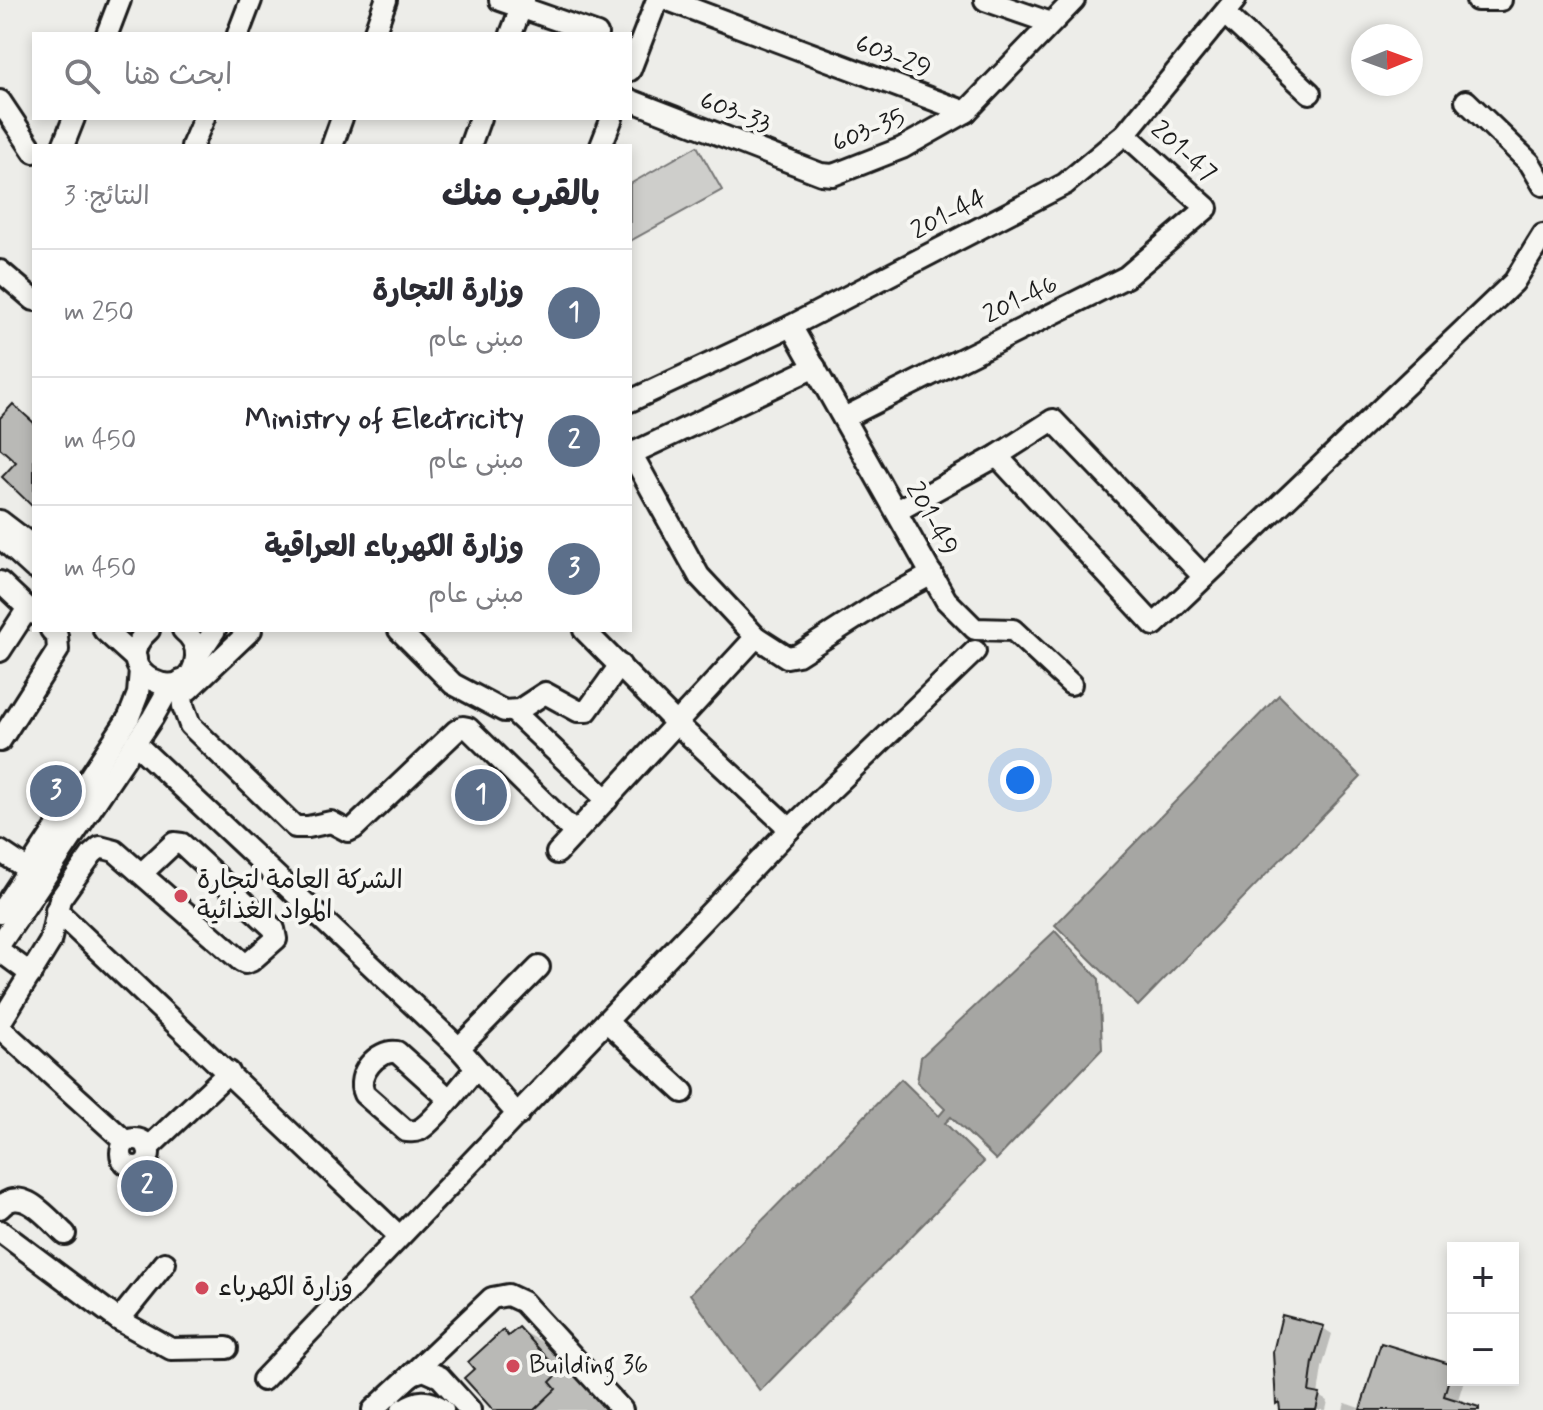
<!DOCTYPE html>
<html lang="ar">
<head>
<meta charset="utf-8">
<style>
  :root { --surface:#fff; --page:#f7f7f7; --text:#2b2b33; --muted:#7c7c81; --line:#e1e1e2; --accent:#111827 }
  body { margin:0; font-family:Mynerve,"Playpen Sans Arabic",sans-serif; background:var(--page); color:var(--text); direction:rtl }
  .controls { position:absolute; right:24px; bottom:24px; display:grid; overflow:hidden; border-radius:0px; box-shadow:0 4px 12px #0003 }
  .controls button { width:72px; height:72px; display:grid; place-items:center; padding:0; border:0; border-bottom:2px solid var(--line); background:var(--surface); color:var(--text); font:40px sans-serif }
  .compass { position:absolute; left:1351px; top:24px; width:72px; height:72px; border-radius:50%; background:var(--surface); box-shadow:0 4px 12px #0003; rotate:89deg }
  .you { position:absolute; left:1020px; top:780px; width:28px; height:28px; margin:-20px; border:6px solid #fff; border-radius:50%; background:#1a73e8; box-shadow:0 0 0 12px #1a73e833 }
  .badge { display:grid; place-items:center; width:52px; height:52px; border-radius:50%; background:var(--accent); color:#fff; font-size:26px; font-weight:700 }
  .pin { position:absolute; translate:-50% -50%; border:4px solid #fff; box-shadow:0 2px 8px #0006 }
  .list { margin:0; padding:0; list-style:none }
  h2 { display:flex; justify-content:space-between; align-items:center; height:104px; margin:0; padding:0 32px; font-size:34px }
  h2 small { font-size:26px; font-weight:400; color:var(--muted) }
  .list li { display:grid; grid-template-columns:52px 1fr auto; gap:24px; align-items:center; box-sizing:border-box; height:128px; padding:0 32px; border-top:2px solid var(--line) }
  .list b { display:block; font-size:30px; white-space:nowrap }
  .list p { margin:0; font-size:26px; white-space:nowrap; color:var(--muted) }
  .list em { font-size:26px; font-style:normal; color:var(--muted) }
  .icon { flex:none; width:44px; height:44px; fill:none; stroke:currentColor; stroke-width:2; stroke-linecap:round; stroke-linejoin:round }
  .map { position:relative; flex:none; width:1543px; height:1410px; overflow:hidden; direction:ltr }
  .search { position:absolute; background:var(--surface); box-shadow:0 4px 12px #0003; left:32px; top:32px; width:600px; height:88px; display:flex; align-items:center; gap:20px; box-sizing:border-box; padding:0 28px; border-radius:0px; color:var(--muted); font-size:30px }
  .panel { position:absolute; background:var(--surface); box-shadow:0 4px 12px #0003; left:32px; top:144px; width:600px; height:488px; border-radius:0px; direction:rtl }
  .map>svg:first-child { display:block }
</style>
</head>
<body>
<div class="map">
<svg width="1543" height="1410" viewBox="0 0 1543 1410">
  <rect width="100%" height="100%" fill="#edede9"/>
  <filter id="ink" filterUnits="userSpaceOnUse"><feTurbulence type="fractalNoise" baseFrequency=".0125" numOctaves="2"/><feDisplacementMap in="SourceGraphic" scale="16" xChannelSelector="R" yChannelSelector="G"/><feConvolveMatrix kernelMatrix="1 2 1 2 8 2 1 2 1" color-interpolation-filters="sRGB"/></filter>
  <g filter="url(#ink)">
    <polygon fill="#cececb" stroke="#757574" stroke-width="2" points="697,146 722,190 630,241 630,184"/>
    <g fill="#a6a6a3" stroke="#6f6f6d" stroke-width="2">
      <polygon points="1279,695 1361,777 1138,1006 1055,925"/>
      <polygon points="1055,931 1099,979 1102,1049 996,1160 951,1117 945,1123 984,1162 760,1391 690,1294 901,1079 939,1116 945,1109 917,1082 921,1057"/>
    </g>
    <g fill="#0003">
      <polygon points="1323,1328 1332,1334 1322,1368 1318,1395 1328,1401 1326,1410 1282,1410 1281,1403 1278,1402"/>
      <polygon points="519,1329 575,1361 610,1410 496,1410 477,1369 503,1333 510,1337"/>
      <polygon points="1383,1346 1453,1367 1453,1380 1464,1380 1457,1403 1479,1410 1343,1410 1345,1403 1359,1408 1360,1405 1363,1406"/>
    </g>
    <g fill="#b9b9b6" stroke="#1c1c1c" stroke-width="2">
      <polygon points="13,404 34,423 34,508 2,477 16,462 0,448 0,418"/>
      <polygon points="1282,1315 1324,1326 1313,1362 1309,1392 1320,1394 1316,1410 1280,1410 1279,1402 1276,1404 1273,1352"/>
      <polygon points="519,1327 560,1372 550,1382 556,1389 534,1410 493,1410 464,1378 474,1369 468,1362 503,1330 508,1336"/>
      <polygon points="1381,1343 1453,1365 1444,1396 1479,1407 1479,1410 1360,1410"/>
    </g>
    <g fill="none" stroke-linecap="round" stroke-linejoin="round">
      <defs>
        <g id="minor">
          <polyline points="500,0 597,34"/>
          <polyline points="668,0 966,112"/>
          <polyline points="985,0 1051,23"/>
          <polyline points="1477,0 1501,0"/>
          <polyline points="1225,14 1310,93"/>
          <polyline points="107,34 120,0"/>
          <polyline points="238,34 251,0"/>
          <polyline points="374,34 386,0"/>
          <polyline points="511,34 524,0"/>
          <polyline points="630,70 657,0"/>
          <polyline points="630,100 821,174 833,175 902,148 966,112 1074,0"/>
          <polyline points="0,101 34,152"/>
          <polyline points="1466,101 1530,163 1543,185"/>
          <polyline points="63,146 74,118"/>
          <polyline points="192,146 204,118"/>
          <polyline points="332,146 342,118"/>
          <polyline points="470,146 480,118"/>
          <polyline points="601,146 612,118"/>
          <polyline points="0,271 34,300"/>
          <polyline points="791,326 946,600 975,629 1013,630 1071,684"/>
          <polyline points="630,401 791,326 1065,184 1125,134 1235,0"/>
          <polyline points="844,418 1126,277 1207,208 1125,134"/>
          <polyline points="630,451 699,576 756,637 787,657 798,655 884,600 932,574"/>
          <polyline points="633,453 815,367"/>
          <polyline points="997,456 1154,625 1514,282 1543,235"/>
          <polyline points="897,511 997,456 1053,420 1204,577"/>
          <polyline points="0,521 34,547"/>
          <polyline points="0,537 34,568"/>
          <polyline points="0,582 34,614"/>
          <polyline points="104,630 136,659"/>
          <path d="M149,630C101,671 191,714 196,657C197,646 192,637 183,630"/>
          <polyline points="399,630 453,684 504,711 519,710 545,693 578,711 587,711 620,665"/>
          <polyline points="584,630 676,723 790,829"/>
          <polyline points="0,651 28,608"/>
          <polyline points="196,658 215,630"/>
          <polyline points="181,681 183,706 190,725 295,827 308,827 331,822 348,831 354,828 456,731 463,727 468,728 575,833"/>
          <polyline points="188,690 251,630"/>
          <polyline points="514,712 607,800"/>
          <polyline points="0,741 58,650 57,636 51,630"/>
          <polyline points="135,743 459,1048 518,1115"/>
          <polyline points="0,851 27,869"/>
          <polyline points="557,853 756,637"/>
          <polyline points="56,910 399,1236"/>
          <polyline points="0,913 129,717 138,694 140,670"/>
          <polyline points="0,944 153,717 171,685"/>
          <polyline points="0,951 31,974"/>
          <polyline points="606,1021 683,1092"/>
          <polyline points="0,1023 50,942 60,899 92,854 100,847 115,851 241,961 245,963 251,961 276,939 274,929 182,844 174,843 141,874"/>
          <polyline points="0,1028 126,1142"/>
          <polyline points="459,1048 539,967"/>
          <path d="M449,1099L397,1052C377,1049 355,1075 364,1094L406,1131C412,1131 414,1132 419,1130C433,1123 464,1082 476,1068"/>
          <circle cx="135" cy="1153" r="14"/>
          <polyline points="148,1148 229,1072"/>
          <path d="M0,1208C22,1183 48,1219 65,1234"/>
          <polyline points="0,1231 119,1320 171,1349 227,1348"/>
          <polyline points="119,1320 165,1263"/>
          <polyline points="410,1376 492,1298 508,1295 523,1302 622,1410"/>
          <polyline points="263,1380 790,829 975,651"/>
          <polyline points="373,1410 412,1374 424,1370 440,1377 470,1410"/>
          <path d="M402,1410C417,1400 429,1398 443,1410"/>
        </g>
      </defs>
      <use href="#minor" stroke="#1c1c1c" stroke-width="26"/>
      <use href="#minor" stroke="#f6f6f2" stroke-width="20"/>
    </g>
  </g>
  <g fill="#d1495b" stroke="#f6f6f2" stroke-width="3">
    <circle cx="181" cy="896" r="8"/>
    <circle cx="202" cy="1288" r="8"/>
    <circle cx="513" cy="1366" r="8"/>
  </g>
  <g text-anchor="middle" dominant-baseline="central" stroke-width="8" stroke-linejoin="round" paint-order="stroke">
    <g font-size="26" fill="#1c1c1c" stroke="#f6f6f2">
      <text transform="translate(893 57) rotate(21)">603-29</text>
      <text transform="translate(735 113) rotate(21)">603-33</text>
      <text transform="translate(869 131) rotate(-22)">603-35</text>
      <text transform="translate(1183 152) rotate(42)">201-47</text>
      <text transform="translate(949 215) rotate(-27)">201-44</text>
      <text transform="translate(1021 300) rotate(-26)">201-46</text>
      <text transform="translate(931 519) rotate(61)">201-49</text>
    </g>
    <g font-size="26" fill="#1c1c1c" stroke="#f6f6f2" text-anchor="start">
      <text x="197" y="881">الشركة العامة لتجارة<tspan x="197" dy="30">المواد الغذائية</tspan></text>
      <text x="218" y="1288">وزارة الكهرباء</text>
      <text x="529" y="1366">Building 36</text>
    </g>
  </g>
</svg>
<div class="controls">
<button>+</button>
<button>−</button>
</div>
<svg class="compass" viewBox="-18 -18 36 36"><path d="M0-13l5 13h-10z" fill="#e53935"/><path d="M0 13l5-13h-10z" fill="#7c7c81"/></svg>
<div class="you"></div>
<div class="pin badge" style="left:481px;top:795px;background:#5c6f8a">1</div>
<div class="pin badge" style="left:147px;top:1186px;background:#5c6f8a">2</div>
<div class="pin badge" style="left:56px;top:791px;background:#5c6f8a">3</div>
<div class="search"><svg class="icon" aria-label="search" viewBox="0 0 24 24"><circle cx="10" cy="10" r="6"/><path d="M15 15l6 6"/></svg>ابحث هنا</div>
<section class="panel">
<h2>بالقرب منك<small>النتائج: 3</small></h2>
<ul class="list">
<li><span class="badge" style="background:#5c6f8a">1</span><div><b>وزارة التجارة</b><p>مبنى عام</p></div><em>250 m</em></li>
<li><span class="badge" style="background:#5c6f8a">2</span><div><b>Ministry of Electricity</b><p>مبنى عام</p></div><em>450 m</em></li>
<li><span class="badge" style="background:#5c6f8a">3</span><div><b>وزارة الكهرباء العراقية</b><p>مبنى عام</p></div><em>450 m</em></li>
</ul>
</section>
</div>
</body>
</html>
